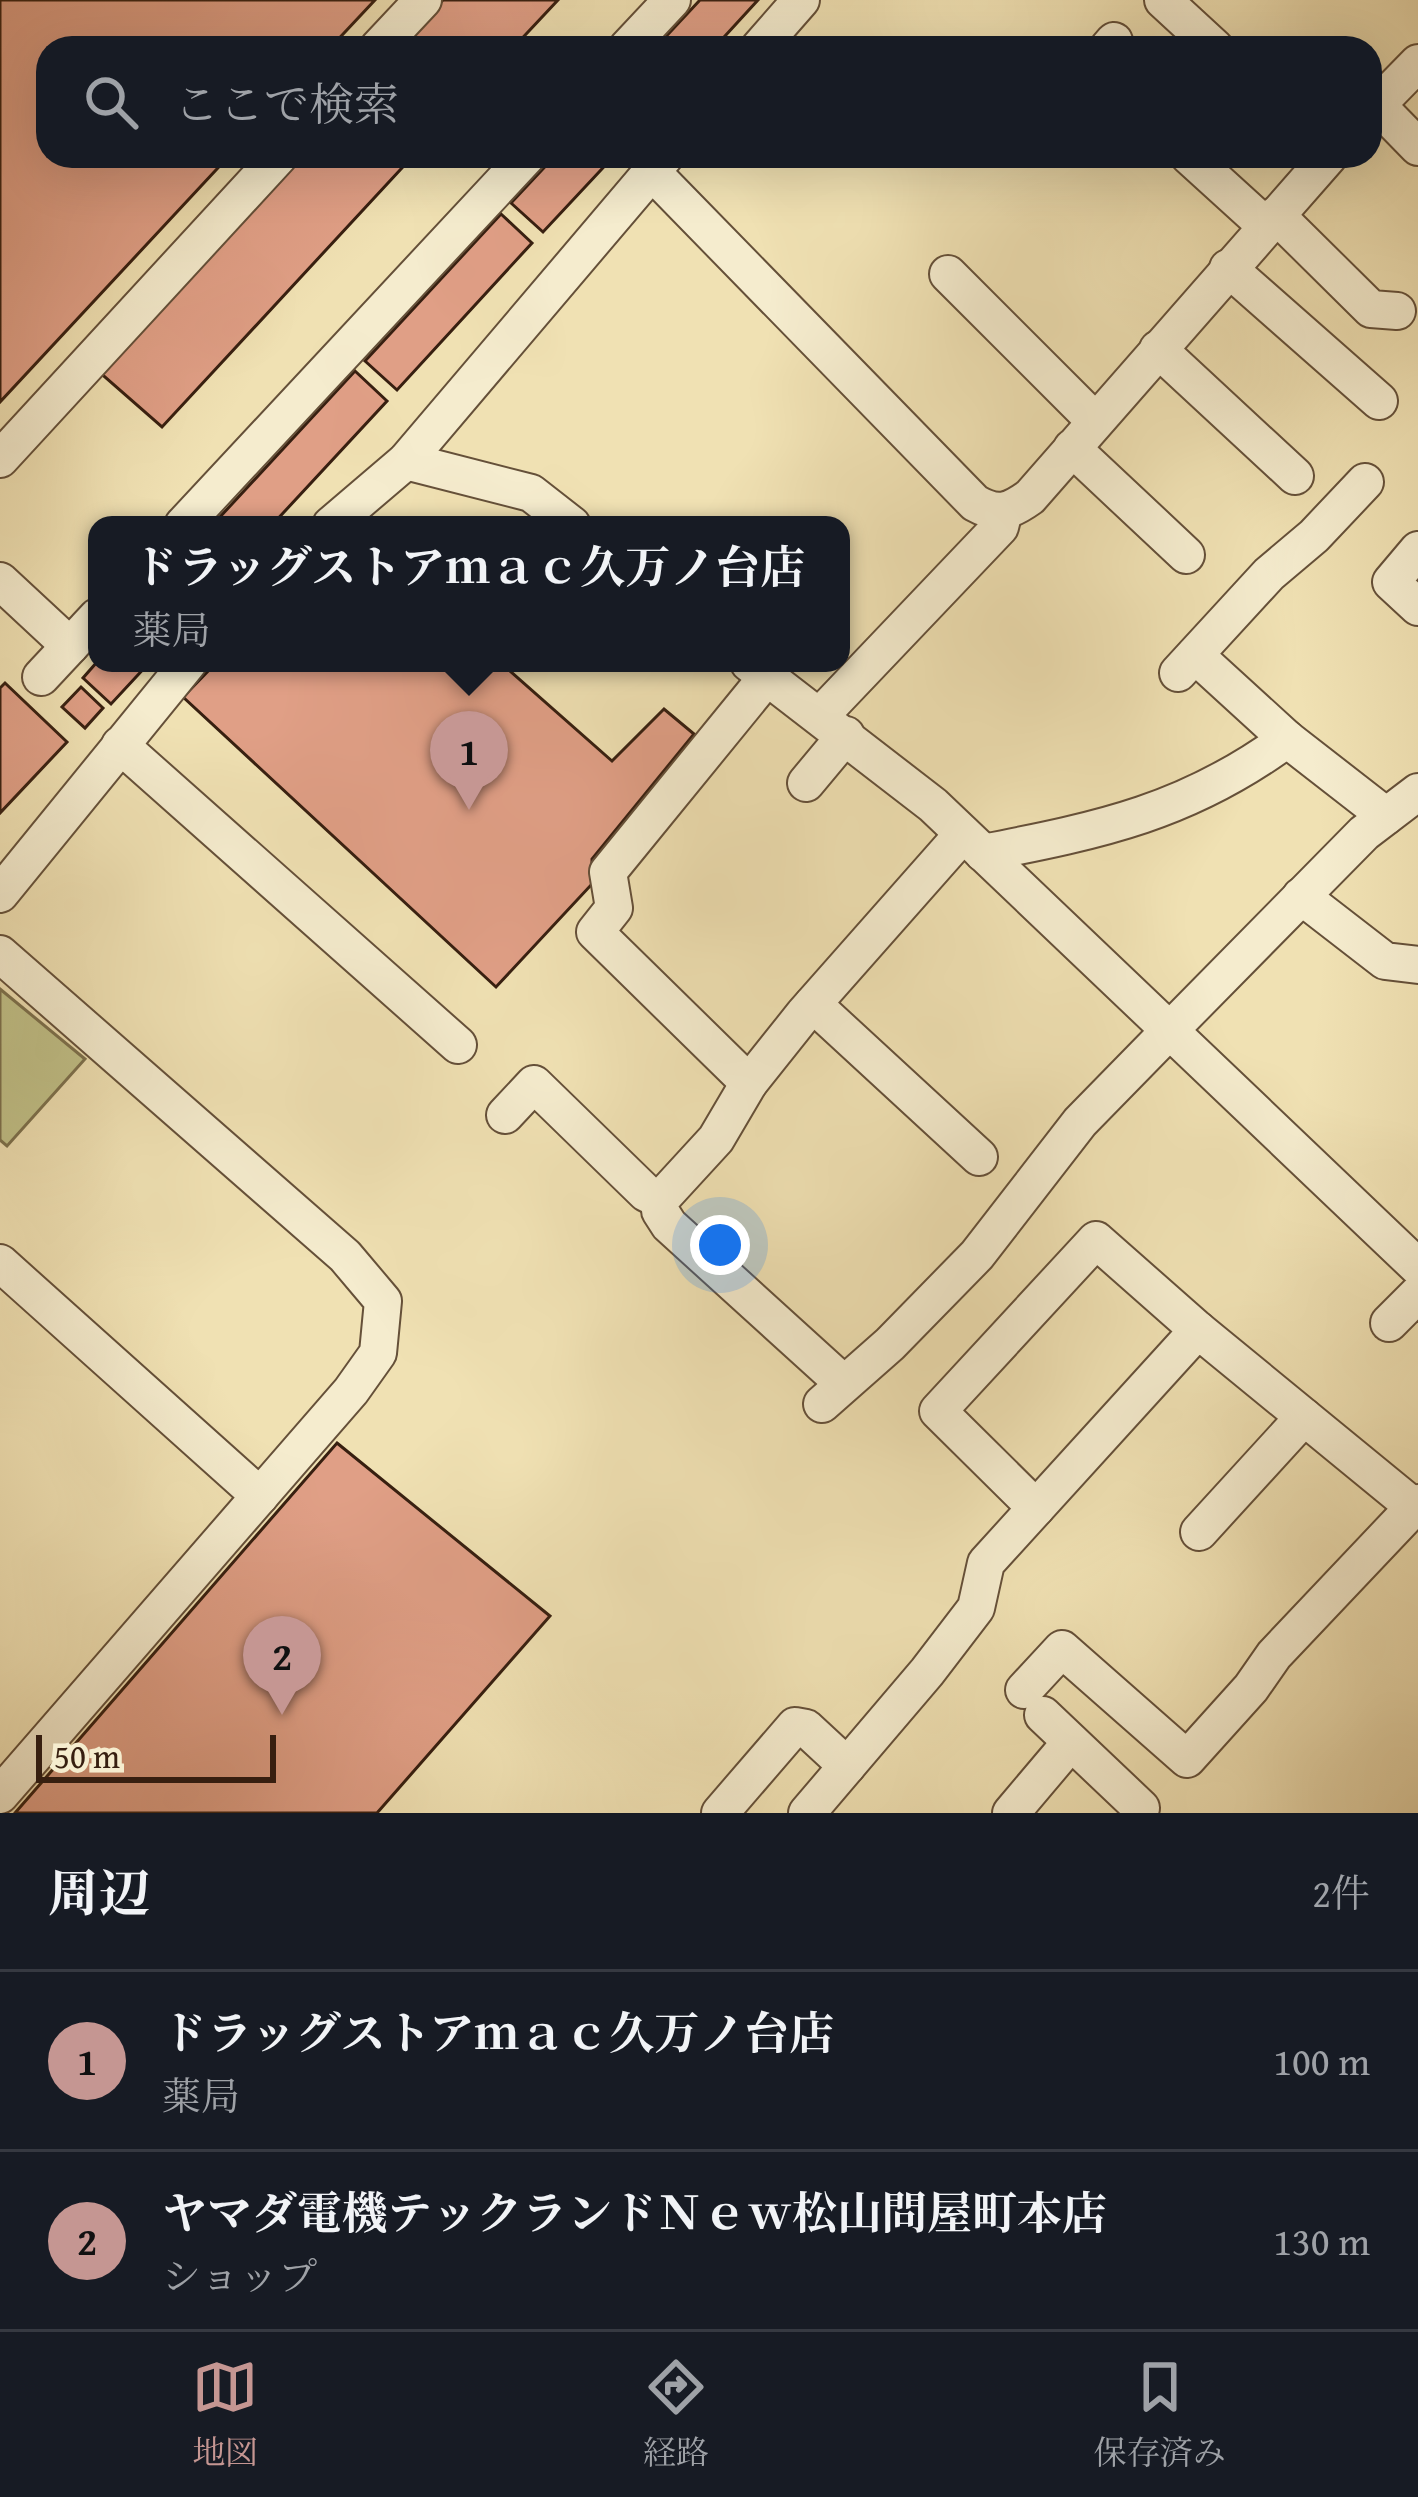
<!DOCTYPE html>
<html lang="ja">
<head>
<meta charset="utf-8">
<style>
  :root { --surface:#171b24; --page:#242831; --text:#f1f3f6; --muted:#9ea1a6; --line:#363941; --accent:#c59692 }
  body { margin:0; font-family:"Gentium Book Plus","Noto Serif JP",serif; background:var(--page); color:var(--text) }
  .scale { position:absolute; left:36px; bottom:30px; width:240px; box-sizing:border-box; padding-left:12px; border:6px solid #371f10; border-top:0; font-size:33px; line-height:42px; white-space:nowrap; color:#371f10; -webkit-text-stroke:9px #f5ecce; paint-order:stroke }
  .you { position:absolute; left:720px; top:1245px; width:42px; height:42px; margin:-30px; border:9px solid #fff; border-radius:50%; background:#1a73e8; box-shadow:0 0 0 18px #1a73e833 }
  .badge { display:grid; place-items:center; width:78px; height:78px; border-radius:50%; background:var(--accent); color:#111; font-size:39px; font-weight:700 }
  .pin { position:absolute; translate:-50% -99px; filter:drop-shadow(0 3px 6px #0008) }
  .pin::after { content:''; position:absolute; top:63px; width:42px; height:36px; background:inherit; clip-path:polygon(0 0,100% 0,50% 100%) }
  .popup { position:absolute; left:88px; top:516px; width:762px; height:156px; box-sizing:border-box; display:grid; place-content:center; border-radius:24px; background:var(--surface); filter:drop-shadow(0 3px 9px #0005); font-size:39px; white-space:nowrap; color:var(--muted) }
  .popup b { font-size:45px; color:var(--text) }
  .popup::after { content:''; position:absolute; left:50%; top:100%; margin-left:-24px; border:24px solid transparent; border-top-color:var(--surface) }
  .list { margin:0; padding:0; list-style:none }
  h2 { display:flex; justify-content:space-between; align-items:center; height:156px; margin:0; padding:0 48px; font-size:51px }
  h2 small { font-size:39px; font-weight:400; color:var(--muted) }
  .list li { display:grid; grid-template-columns:78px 1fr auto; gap:36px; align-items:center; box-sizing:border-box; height:180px; padding:0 48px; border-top:3px solid var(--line) }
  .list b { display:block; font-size:45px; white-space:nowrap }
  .list p { margin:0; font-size:39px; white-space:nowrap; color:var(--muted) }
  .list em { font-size:39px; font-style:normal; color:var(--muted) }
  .icon { flex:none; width:66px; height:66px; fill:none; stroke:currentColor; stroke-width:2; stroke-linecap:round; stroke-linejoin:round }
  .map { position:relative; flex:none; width:1418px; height:1813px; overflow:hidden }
  .search { position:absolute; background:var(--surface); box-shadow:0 12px 48px #0002; left:36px; right:36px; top:36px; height:132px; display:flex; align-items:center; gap:30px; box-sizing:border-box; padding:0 42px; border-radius:36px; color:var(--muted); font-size:45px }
  .sheet { height:516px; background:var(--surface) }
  nav { display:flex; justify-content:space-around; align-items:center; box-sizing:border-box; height:168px; border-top:3px solid var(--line); background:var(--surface); font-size:33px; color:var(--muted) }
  nav a { display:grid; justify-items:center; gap:6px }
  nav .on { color:var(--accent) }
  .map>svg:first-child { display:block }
</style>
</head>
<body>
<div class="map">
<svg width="1418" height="1813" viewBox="0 0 1418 1813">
  <rect width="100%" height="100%" fill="#f0e1b3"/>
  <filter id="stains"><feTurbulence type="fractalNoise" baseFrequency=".00167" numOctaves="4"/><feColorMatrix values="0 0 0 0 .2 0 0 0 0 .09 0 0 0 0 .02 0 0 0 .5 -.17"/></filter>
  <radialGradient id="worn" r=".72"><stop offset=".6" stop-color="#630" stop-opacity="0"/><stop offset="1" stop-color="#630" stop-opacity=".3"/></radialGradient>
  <polygon fill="#c1c188" stroke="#7c704c" stroke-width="3" points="0,989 85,1059 7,1146 0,1140"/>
  <g fill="#e09f86" stroke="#371f10" stroke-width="3">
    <polygon points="0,0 375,0 330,48 48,48 48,156 229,156 0,402"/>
    <polygon points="443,0 558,0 513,48 398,48"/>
    <polygon points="700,0 758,0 714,48 661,48 658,45"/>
    <polygon points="298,156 413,156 162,427 98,371"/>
    <polygon points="555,156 614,156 543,232 511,203"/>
    <polygon points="501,214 532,243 397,390 365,361"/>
    <polygon points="355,371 387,401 272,525 227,525 219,518"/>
    <polygon points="97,662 97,663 149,663 111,704 83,678"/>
    <polygon points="216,663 501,663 612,761 664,709 694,734 592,859 592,884 496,987 183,697"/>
    <polygon points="5,683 67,742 0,813 0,688"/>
    <polygon points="81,687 103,708 85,728 62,707"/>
    <polygon points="337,1443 550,1616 377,1813 15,1813"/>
  </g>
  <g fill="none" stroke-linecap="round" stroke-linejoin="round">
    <defs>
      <g id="minor">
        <polyline points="1163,0 1215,48"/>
        <polyline points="378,48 423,0"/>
        <polyline points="627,48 672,0"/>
        <polyline points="759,48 801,0"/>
        <polyline points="1108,48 1114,41"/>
        <polyline points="1377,105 1418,147"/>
        <polyline points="1370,112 1418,63"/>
        <polyline points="1189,156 1266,226"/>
        <path d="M652,172L975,503C998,516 1009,512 1030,497L1329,156"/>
        <polyline points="1276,215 1371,309 1397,311"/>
        <polyline points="1228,268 1379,401"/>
        <polyline points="948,274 1095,421"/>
        <polyline points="1158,349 1295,476"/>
        <polyline points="1072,448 1186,555"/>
        <polyline points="0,459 279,156"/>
        <polyline points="406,461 531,493 572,525"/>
        <polyline points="183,525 527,156"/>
        <polyline points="331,525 406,461 665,156"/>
        <polyline points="1418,550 1391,582 1418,607"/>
        <polyline points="0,581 70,646"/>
        <polyline points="1195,655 1287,739 1386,816"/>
        <polyline points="749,663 933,805 1418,1267"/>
        <polyline points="1178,673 1269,574 1314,536 1365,482"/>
        <polyline points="41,677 97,617"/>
        <polyline points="820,716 1000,527 1004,511"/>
        <polyline points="120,745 458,1045"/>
        <polyline points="806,783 846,735"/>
        <path d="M983,853C1101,830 1188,812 1287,739"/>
        <polyline points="0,894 188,663"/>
        <polyline points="1301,896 1385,961 1418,965"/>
        <polyline points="0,954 345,1256 383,1301 378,1353 351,1391 0,1795"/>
        <polyline points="813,1004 979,1157"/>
        <polyline points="749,1083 595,932 614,908 608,872 767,677"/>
        <polyline points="505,1115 534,1084 646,1193 660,1200"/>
        <polyline points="0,1263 260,1496"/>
        <polyline points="1389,1323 1418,1294"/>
        <polyline points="843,1383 669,1225 660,1211 660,1200 716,1139 749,1083 804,1014 963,834"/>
        <polyline points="822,1404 890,1344 977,1255 1080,1122 1170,1030 1364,833 1418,792"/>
        <polyline points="1036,1508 938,1411 1096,1240 1198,1330"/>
        <polyline points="1199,1532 1304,1417"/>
        <polyline points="1024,1690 1062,1649 1187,1759 1251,1688 1274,1655 1414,1507"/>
        <polyline points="1043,1715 1141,1808"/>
        <polyline points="720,1813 795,1726 806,1728 847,1766"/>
        <polyline points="807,1813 927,1672 976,1608 986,1563 1198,1330 1414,1507 1418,1503"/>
        <polyline points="1011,1813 1071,1742"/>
      </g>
    </defs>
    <use href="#minor" stroke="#655039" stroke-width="40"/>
    <use href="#minor" stroke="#f5ecce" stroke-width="36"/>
  </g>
  <rect width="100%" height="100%" filter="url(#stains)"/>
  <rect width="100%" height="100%" fill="url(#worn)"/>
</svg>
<div class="scale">50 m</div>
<div class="you"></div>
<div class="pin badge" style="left:469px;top:810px">1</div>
<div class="popup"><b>ドラッグストアｍａｃ久万ノ台店</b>薬局</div>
<div class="pin badge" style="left:282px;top:1715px">2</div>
<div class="search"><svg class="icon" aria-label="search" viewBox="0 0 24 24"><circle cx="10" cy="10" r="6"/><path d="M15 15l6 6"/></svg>ここで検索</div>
</div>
<section class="sheet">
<h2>周辺<small>2件</small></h2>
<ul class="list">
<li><span class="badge">1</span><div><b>ドラッグストアｍａｃ久万ノ台店</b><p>薬局</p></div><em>100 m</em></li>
<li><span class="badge">2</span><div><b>ヤマダ電機テックランドＮｅｗ松山問屋町本店</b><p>ショップ</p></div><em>130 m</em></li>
</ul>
</section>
<nav>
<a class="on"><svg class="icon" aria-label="map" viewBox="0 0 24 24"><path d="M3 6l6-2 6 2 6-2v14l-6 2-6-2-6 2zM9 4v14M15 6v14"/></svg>地図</a>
<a><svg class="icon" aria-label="directions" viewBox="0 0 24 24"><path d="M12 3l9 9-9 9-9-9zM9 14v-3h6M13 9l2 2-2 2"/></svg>経路</a>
<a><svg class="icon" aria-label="saved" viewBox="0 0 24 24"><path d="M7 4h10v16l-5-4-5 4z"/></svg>保存済み</a>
</nav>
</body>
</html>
